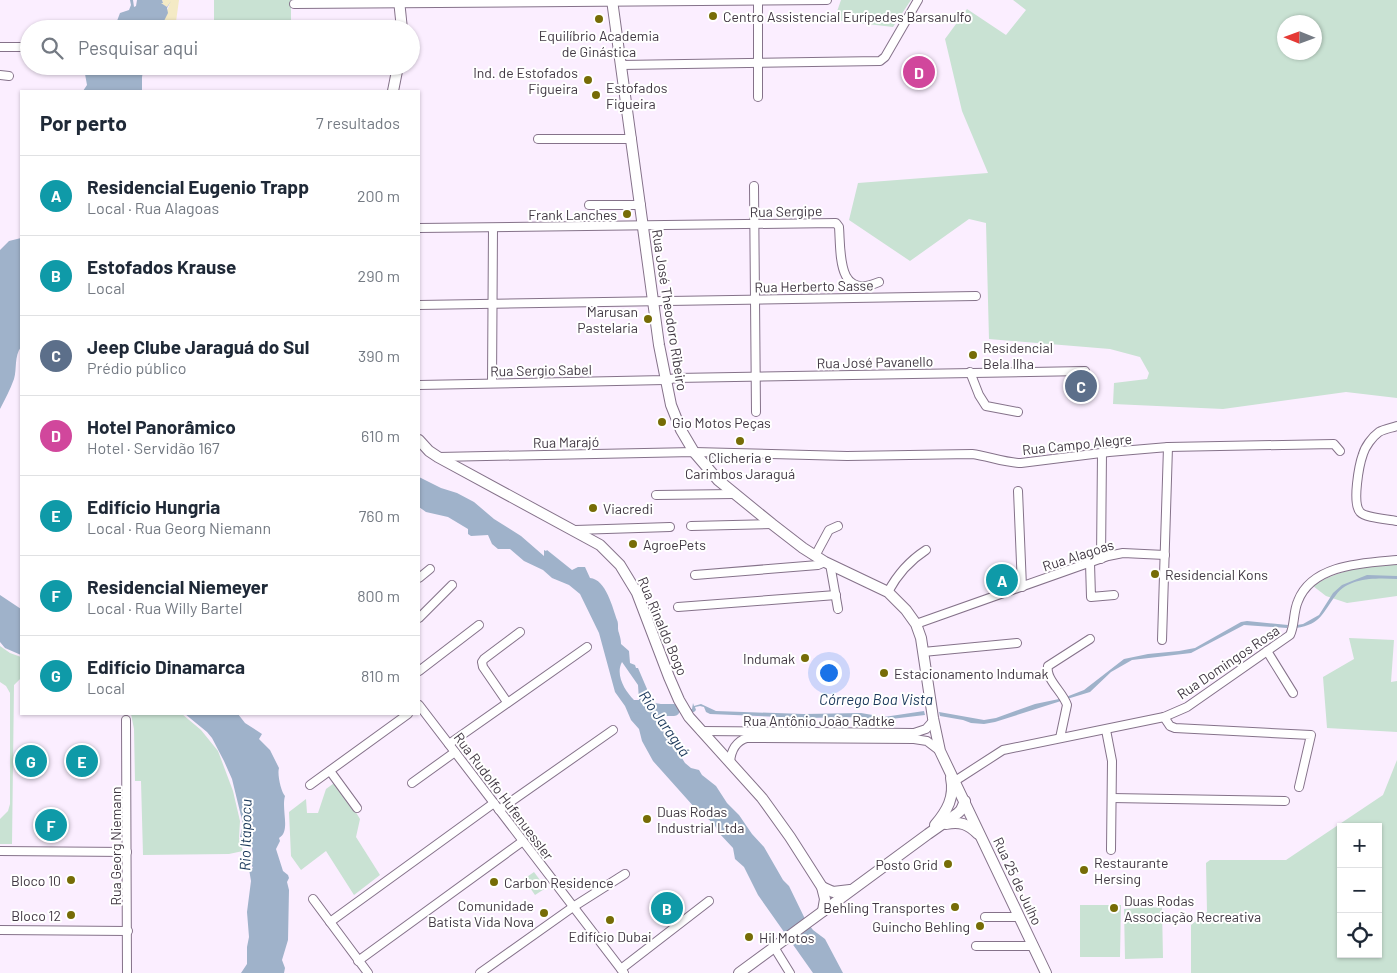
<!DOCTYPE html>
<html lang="pt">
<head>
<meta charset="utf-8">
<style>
  :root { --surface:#fff; --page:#f6f6f7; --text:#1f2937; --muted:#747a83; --line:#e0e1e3; --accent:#2563eb }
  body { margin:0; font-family:Barlow,sans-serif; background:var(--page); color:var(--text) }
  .controls { position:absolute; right:15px; bottom:15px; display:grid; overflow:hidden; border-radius:0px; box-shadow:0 1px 4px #0004 }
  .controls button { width:45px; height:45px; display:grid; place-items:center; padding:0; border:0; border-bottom:1px solid var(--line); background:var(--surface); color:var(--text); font:25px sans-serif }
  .compass { position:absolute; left:1277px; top:15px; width:45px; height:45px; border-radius:50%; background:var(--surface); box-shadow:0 1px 4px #0004; rotate:271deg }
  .you { position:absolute; left:828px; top:672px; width:18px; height:18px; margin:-12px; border:4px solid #fff; border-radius:50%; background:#1a73e8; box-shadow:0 0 0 8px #1a73e833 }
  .badge { display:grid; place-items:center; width:32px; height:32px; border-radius:50%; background:var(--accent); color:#fff; font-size:16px; font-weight:700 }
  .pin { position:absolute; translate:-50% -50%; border:2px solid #fff; box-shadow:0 1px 5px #0006 }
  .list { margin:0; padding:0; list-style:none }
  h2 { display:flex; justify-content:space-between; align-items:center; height:65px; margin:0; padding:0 20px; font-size:21px }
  h2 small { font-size:16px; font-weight:400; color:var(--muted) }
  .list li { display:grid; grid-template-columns:32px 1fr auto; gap:15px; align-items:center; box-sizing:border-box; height:80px; padding:0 20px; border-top:1px solid var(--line) }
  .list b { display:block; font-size:19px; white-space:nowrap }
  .list p { margin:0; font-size:16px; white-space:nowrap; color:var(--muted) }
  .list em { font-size:16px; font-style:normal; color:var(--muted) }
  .icon { flex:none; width:28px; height:28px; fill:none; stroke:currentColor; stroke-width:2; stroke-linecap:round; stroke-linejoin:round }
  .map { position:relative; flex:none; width:1397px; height:973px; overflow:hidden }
  .search { position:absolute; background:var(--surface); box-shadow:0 1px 4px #0004; left:20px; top:20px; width:400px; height:55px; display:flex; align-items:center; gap:12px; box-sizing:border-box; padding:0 18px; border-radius:28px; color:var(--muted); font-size:19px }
  .panel { position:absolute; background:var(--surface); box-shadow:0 1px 4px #0004; left:20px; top:90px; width:400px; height:625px; border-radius:0px }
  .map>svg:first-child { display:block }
</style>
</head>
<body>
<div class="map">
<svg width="1397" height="973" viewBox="0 0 1397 973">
  <rect width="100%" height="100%" fill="#fbeeff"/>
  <g fill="#c9e2d3" fill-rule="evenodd">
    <polygon points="214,0 291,0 291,23 214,21"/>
    <polygon points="841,0 911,0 893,27 834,20"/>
    <path d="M1013,0H1397V398L1346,392L1223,409L1113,404L1114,383L1147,379L1149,373L1140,357L1110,349L989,339L986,223L969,219L910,261L849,220L858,183L988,173L962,111L945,39L967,9L1006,35L1026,10ZM1284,22H1314V52H1284Z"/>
    <path d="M1397,562V596L1347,603L1326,596L1313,586C1337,570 1368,565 1397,562Z"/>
    <polygon points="1349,638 1394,640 1391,682 1397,681 1397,732 1327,728 1323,677 1354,659"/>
    <polygon points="0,646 10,653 21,657 21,678 14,685 12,844 0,844 0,819 8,811 10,804 10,693 6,686 0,682"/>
    <polygon points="131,714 182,714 201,730 218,751 233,791 240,821 239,838 243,851 229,854 143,855 141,781 135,781 134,729"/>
    <path d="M1397,760V973H1191V925L1207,912L1206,863L1210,860H1286L1383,795ZM1341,827H1378V954H1341Z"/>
    <polygon points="337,781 360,819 356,837 380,875 354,895 326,851 301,870 291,856 289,812 306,799 307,813 318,813 326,789"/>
    <polygon points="534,872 546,888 535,895 524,879"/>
    <polygon points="1080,905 1121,905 1120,957 1080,957"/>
    <polygon points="1138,906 1162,908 1163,958 1125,959 1124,909 1138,908"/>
  </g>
  <polygon fill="#f4eac5" points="162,0 179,0 175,29 160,29 170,3 167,7 160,3 163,3"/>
  <g fill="#9fb2ca" fill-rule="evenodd">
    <polygon points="130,0 133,0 134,7 136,6 137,0 162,0 163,3 161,3 167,7 171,1 167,8 168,13 160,29 114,29 120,13 129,10 131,5"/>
    <polygon points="90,66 144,66 142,77 142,91 83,91 87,85 85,74"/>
    <path d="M21,238V347C14,356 17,369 14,379C10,390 5,399 0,409V250L9,241Z"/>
    <path d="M419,477L441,488L457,493L474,502L494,519L521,536L544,556V550L546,551L547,550L572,570L578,567H585L590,578C606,579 613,609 617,620C619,624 617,629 619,633C620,637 621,639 621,644L629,651L630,663L635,665L636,668H638L647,689L646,696L650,708L662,730L668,736L685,763L691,768L699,770L702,775L716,786L727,803L739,815L752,834L764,847L783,880L789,886L806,921L813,930L825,939L843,973H813L758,895L744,867L735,859L733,848L719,833L714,824L695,808L653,761L642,741L639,729L631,720L625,706L615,692L599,633L580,594L569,585L552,578L543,570L524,561L510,549H498L492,544L488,535L471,536L468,534V529L448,517L426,512L419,507ZM622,662L638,685L639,700H634C625,691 615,675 622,662Z"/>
    <path d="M1367,575L1397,576V579C1377,578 1349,577 1336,595C1322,613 1322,624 1296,628L1297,625L1303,624L1319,615L1333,593L1342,585Z"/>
    <polygon points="0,595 21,609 21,655 5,648 0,642"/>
    <polygon points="1247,621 1288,625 1287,628 1244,625 1191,653 1132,660 1111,672 1090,692 1067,699 1066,697 1084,690 1124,659 1148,654 1179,651 1195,648 1241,622"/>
    <polygon points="1059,699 1061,701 995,722 984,724 971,723 963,720 940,716 939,712 984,720 996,718 1035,704"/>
    <polygon points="693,703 694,706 701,704 716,711 804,714 861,713 884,717 924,711 925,715 874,721 864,717 803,718 710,714 706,712 704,707 700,706 695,707 696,710 694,712 674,711 673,708 692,709"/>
    <path d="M185,714H238L245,723L262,734L259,739L270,750L279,768C277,774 281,792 285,796C281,809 291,832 279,838L280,841L276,849L283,871L288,875L289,878L287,882L289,890L288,940L282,960L285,968L284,973H241L247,964V947L249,937L247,912L251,881L249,869L253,868L251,864L253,857L250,832L248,831L244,837H240L243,824L232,779L224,761L212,738L207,732Z"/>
  </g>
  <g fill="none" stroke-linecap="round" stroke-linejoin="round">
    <polyline stroke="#9fb2ca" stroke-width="12" points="634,706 660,710 674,710"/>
    <defs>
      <g id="minor">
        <polyline points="294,4 827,0"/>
        <polyline points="0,47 29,47"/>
        <polyline points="621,65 880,61 885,57 918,0"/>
        <polyline points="0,75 9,76"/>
        <polyline points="758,97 758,0"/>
        <polyline points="538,139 632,139"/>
        <polyline points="754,186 756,412"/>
        <polyline points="589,205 641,205"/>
        <path d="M419,228L836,223L839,227C841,254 837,300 879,282"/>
        <polyline points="419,305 976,296"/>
        <polyline points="970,372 979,395 986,406 1018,412"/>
        <polyline points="492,383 493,228"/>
        <polyline points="419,385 665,380 676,378 1085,371"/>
        <path d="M1397,426C1391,428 1384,429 1379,432C1372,437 1365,447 1363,454C1359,465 1352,503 1360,512C1365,518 1388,519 1397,521"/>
        <path d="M438,457L694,452L847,456L972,454C988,456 1005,463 1021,463L1109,452L1168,447L1334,444L1340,451"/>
        <polyline points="1018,491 1022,587"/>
        <polyline points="656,495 734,494"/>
        <polyline points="691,526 772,524"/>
        <polyline points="575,530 670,527"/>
        <polyline points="815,556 829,530 838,526"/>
        <polyline points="1101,559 1102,453"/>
        <polyline points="1090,563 1091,597 1114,595"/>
        <polyline points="830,564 838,609"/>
        <polyline points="695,575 818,565 825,562"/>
        <polyline points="419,578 430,569"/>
        <path d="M888,592C897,575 909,561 926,550"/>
        <polyline points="678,607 836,595"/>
        <polyline points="419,618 452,585"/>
        <polyline points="916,624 1108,556 1123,553 1165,555"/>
        <polyline points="1162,640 1168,447"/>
        <polyline points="1267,651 1293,693"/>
        <polyline points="923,652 1017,643"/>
        <polyline points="419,671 479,625"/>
        <polyline points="507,702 483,667 482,662 484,659 520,632"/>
        <polyline points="419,705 624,973"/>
        <polyline points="1164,717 1170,726 1175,728 1311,735 1299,787"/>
        <polyline points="126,720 127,973"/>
        <polyline points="1106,730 1112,761 1111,850"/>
        <polyline points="701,731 914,733 926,729 933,721"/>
        <path d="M1060,738L1067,705C1063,692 1045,679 1048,666L1090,639"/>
        <polyline points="449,744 587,647"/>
        <path d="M730,762C731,751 736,741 747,738L914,739L927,741L940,751"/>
        <polyline points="330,771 357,808"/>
        <path d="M955,781L1003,750L1164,717L1187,707L1290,635C1295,625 1293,612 1298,601C1312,564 1364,563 1397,560"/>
        <polyline points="412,783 455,752"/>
        <polyline points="310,785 408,714"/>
        <polyline points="1112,798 1285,801"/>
        <polyline points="499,810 613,730"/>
        <polyline points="0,851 127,852"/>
        <polyline points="313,899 368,973"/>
        <polyline points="985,917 1019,917"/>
        <polyline points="330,922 494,803"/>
        <polyline points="0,930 128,931"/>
        <polyline points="976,946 1033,946"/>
        <polyline points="774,947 790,973"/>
        <polyline points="358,961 523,841"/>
        <polyline points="621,969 709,901"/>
        <polyline points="480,973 573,907 625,874"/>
      </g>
      <g id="major">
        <polyline points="399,0 402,29"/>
        <polyline points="612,0 659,345 671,405 681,430 694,452 718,480 772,524 803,548 825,562 888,592 906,610 916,624 921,638 933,718 940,751 1046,973"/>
        <polyline points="393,91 398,66"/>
        <polyline points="419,440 429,451 438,457 600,545 620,565 637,593 669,677 679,700 689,717 762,798 790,837 822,887 825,899 823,911"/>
        <path d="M946,824C960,821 968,824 978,834"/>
        <path d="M935,825C947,811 955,797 951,778"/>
        <polyline points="822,887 833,892 850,890"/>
        <polyline points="739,973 928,834 958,813 961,810 965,801"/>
      </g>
    </defs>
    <use href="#minor" stroke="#85728a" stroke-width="10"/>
    <use href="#major" stroke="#85728a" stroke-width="12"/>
    <use href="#minor" stroke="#fff" stroke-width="8"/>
    <use href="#major" stroke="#fff" stroke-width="10"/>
  </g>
  <g fill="#766c06" stroke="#fff" stroke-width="2">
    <circle cx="713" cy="16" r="5"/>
    <circle cx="599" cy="19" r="5"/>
    <circle cx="588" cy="80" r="5"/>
    <circle cx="596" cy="95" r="5"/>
    <circle cx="627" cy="214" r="5"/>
    <circle cx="648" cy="319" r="5"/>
    <circle cx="973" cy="355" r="5"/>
    <circle cx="662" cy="422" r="5"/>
    <circle cx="740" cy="441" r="5"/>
    <circle cx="593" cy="508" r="5"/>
    <circle cx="633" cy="544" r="5"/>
    <circle cx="1155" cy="574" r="5"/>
    <circle cx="805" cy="658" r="5"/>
    <circle cx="884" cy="673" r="5"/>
    <circle cx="647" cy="819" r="5"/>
    <circle cx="948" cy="864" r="5"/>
    <circle cx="1084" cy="870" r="5"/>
    <circle cx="71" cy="880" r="5"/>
    <circle cx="494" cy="882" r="5"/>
    <circle cx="955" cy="907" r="5"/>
    <circle cx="1114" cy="908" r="5"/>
    <circle cx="544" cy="913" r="5"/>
    <circle cx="71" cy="915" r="5"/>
    <circle cx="610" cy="920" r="5"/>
    <circle cx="980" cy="926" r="5"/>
    <circle cx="749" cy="937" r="5"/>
  </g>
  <g text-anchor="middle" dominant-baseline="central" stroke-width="4" stroke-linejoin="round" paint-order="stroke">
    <g font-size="14" fill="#413843" stroke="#fff" text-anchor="start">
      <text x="723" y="16">Centro Assistencial Eurípedes Barsanulfo</text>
      <text x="599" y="35" text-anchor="middle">Equilíbrio Academia<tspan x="599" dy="16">de Ginástica</tspan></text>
      <text x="578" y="72" text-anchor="end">Ind. de Estofados<tspan x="578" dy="16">Figueira</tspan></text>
      <text x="606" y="87">Estofados<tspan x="606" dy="16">Figueira</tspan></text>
      <text x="617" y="214" text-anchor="end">Frank Lanches</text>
      <text x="638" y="311" text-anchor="end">Marusan<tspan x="638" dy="16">Pastelaria</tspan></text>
      <text x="983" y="347">Residencial<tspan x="983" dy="16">Bela Ilha</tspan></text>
      <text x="672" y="422">Gio Motos Peças</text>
      <text x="740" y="457" text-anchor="middle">Clicheria e<tspan x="740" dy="16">Carimbos Jaraguá</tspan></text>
      <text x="603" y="508">Viacredi</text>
      <text x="643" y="544">AgroePets</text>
      <text x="1165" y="574">Residencial Kons</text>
      <text x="795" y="658" text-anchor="end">Indumak</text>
      <text x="894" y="673">Estacionamento Indumak</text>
      <text x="657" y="811">Duas Rodas<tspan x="657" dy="16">Industrial Ltda</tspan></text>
      <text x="1094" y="862">Restaurante<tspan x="1094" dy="16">Hersing</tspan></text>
      <text x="938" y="864" text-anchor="end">Posto Grid</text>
      <text x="61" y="880" text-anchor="end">Bloco 10</text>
      <text x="504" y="882">Carbon Residence</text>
      <text x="1124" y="900">Duas Rodas<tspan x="1124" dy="16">Associação Recreativa</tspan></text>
      <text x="534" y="905" text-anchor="end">Comunidade<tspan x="534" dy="16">Batista Vida Nova</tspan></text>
      <text x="945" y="907" text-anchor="end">Behling Transportes</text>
      <text x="61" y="915" text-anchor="end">Bloco 12</text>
      <text x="970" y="926" text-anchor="end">Guincho Behling</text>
      <text x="610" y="936" text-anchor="middle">Edifício Dubai</text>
      <text x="759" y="937">Hil Motos</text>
    </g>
    <g font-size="14" fill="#413843" stroke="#fff">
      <text transform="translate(786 211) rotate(-1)">Rua Sergipe</text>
      <text transform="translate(814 286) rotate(-1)">Rua Herberto Sasse</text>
      <text transform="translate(670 310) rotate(81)">Rua José Theodoro Ribeiro</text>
      <text transform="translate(875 362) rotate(-1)">Rua José Pavanello</text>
      <text transform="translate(541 370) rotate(-1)">Rua Sergio Sabel</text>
      <text transform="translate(566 442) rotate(-1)">Rua Marajó</text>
      <text transform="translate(1077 444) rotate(-6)">Rua Campo Alegre</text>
      <text transform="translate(1078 555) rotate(-18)">Rua Alagoas</text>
      <text transform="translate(663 626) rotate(67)">Rua Rinaldo Bogo</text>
      <text transform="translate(1228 662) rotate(-34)">Rua Domingos Rosa</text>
      <text x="819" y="720">Rua Antônio João Radtke</text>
      <text transform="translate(504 796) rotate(53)">Rua Rudolfo Hufenuessler</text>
      <text transform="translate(115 846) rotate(-90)">Rua Georg Niemann</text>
      <text transform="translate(1018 881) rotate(65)">Rua 25 de Julho</text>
    </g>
    <g font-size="15" font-style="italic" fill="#1b385b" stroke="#fff">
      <text x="876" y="699">Córrego Boa Vista</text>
      <text transform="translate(665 723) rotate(55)">Rio Jaraguá</text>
      <text transform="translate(245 835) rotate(-89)">Rio Itapocu</text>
    </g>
  </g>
</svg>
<div class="controls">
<button>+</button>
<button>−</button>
<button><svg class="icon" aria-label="locate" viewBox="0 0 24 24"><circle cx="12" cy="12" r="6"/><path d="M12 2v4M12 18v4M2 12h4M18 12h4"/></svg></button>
</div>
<svg class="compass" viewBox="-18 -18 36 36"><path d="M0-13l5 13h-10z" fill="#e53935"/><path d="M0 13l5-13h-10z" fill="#747a83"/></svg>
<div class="you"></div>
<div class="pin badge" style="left:1002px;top:580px;background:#0f9aa8">A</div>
<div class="pin badge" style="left:667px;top:908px;background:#0f9aa8">B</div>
<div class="pin badge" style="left:1081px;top:386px;background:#5c6f8a">C</div>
<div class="pin badge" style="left:919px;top:72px;background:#d1479c">D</div>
<div class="pin badge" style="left:82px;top:761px;background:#0f9aa8">E</div>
<div class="pin badge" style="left:51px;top:825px;background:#0f9aa8">F</div>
<div class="pin badge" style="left:31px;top:761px;background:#0f9aa8">G</div>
<div class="search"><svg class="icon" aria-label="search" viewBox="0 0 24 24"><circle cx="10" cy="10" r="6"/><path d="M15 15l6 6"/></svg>Pesquisar aqui</div>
<section class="panel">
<h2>Por perto<small>7 resultados</small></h2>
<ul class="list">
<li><span class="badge" style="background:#0f9aa8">A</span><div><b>Residencial Eugenio Trapp</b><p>Local · Rua Alagoas</p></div><em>200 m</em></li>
<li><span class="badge" style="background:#0f9aa8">B</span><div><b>Estofados Krause</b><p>Local</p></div><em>290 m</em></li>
<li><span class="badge" style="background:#5c6f8a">C</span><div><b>Jeep Clube Jaraguá do Sul</b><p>Prédio público</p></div><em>390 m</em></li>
<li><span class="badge" style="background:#d1479c">D</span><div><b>Hotel Panorâmico</b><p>Hotel · Servidão 167</p></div><em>610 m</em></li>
<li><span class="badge" style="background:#0f9aa8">E</span><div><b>Edifício Hungria</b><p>Local · Rua Georg Niemann</p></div><em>760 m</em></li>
<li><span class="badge" style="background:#0f9aa8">F</span><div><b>Residencial Niemeyer</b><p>Local · Rua Willy Bartel</p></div><em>800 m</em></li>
<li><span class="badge" style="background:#0f9aa8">G</span><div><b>Edifício Dinamarca</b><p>Local</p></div><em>810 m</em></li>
</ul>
</section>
</div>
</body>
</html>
